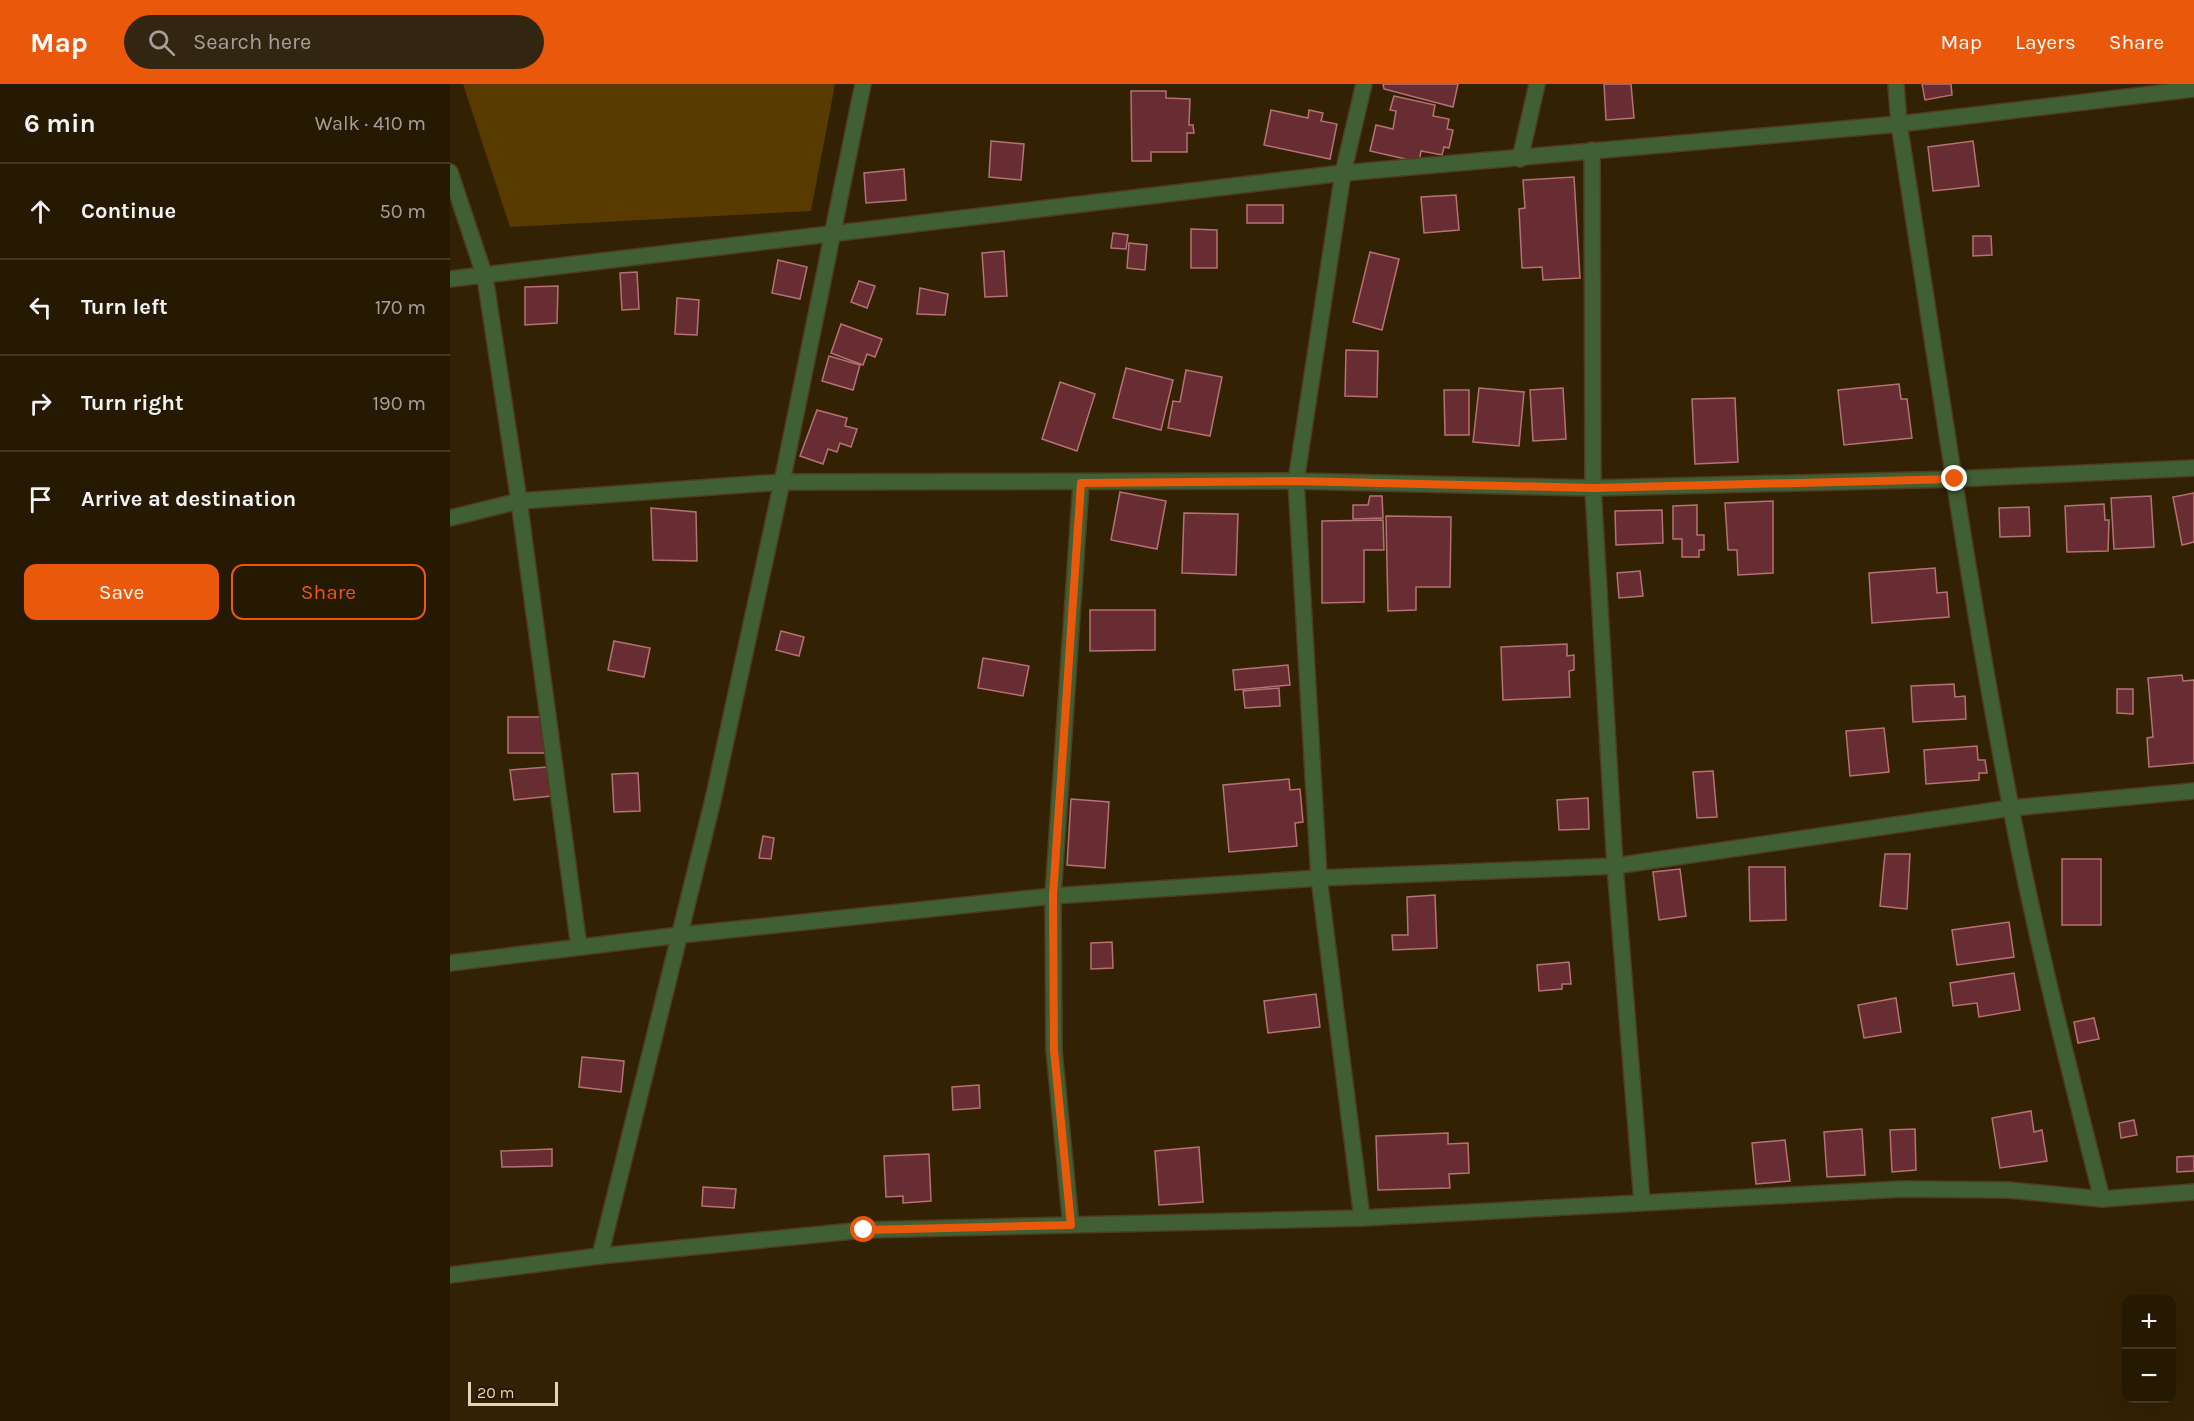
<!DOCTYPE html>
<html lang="en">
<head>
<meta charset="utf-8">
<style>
  :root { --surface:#261902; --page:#322611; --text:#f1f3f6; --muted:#a4a099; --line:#423824; --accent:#ea580c }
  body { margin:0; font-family:Karla,sans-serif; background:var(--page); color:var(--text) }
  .controls { position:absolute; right:18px; bottom:18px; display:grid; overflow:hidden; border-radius:12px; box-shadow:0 6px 24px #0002 }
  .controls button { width:54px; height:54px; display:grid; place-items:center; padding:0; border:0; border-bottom:2px solid var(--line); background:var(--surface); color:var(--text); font:30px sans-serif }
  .scale { position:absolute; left:18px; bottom:15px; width:90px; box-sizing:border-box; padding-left:6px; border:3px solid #e5d2b7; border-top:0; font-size:16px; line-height:21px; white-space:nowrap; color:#e5d2b7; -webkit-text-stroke:4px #291800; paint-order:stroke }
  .stop { position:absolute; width:18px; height:18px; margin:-14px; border:4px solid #ea580c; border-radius:50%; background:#fff }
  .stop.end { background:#ea580c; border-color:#fff; box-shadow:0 2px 6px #0008 }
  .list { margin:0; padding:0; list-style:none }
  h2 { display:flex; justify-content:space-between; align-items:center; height:78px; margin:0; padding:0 24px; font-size:26px }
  h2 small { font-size:20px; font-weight:400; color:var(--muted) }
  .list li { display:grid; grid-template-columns:39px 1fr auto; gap:18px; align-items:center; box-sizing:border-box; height:96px; padding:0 24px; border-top:2px solid var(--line) }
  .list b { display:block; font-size:22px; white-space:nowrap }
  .list em { font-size:20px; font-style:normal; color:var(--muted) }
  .actions { display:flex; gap:12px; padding:18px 24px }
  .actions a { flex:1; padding:14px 0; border:2px solid var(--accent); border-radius:12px; text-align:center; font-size:21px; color:var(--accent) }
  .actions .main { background:var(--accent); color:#fff }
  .icon { flex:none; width:33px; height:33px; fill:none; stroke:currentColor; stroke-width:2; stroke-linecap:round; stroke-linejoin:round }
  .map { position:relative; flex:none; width:1744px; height:1337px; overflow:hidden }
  header { display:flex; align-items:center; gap:36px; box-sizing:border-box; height:84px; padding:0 30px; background:var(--accent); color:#fff }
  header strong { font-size:28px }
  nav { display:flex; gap:33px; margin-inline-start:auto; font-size:21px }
  .search { width:420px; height:54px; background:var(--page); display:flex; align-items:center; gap:15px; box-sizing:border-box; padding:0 21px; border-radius:33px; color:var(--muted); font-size:22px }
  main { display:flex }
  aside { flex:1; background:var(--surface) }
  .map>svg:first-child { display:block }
</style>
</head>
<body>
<header>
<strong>Map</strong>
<div class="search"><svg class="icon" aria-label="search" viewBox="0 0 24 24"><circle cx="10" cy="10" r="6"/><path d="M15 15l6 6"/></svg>Search here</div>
<nav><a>Map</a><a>Layers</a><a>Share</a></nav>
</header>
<main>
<aside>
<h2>6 min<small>Walk · 410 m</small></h2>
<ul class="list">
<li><svg class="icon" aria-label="ahead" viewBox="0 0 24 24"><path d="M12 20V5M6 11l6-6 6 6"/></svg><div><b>Continue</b></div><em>50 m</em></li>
<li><svg class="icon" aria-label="left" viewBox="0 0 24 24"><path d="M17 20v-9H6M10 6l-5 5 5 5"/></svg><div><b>Turn left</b></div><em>170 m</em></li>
<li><svg class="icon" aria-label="right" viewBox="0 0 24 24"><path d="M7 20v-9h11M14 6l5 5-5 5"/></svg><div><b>Turn right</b></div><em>190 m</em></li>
<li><svg class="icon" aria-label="arrive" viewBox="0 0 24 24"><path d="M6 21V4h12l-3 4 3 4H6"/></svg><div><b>Arrive at destination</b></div></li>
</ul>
<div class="actions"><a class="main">Save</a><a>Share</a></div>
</aside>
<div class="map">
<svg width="1744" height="1337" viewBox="0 0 1744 1337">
  <rect width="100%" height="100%" fill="#332103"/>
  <polygon fill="#593b00" points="13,0 385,0 361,127 60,143"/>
  <g fill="#682d32" stroke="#b57275" stroke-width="1.5">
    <polygon points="933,0 1008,0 1003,23 934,5"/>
    <polygon points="1154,0 1181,0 1184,34 1156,36"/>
    <polygon points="1472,0 1501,0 1502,11 1475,16"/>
    <polygon points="681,7 716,7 716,14 740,15 739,41 743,41 744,49 737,49 737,68 701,68 701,77 682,77"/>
    <polygon points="944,12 985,21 983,32 999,35 997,45 1003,46 999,64 994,63 992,71 971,67 969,78 920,67 926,41 943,45 946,27 940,26"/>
    <polygon points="821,26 858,34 859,26 873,29 871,37 887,40 880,75 814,61"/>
    <polygon points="541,57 574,60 571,96 539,93"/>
    <polygon points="1523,57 1529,102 1483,107 1478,63"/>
    <polygon points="454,85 456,116 416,119 414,89"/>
    <polygon points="1124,93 1130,194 1093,196 1092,183 1072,184 1069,125 1075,124 1073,96"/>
    <polygon points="1006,111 1009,146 974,149 971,113"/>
    <rect x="797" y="121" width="36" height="18"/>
    <polygon points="741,145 767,146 767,184 741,184"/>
    <polygon points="663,149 678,151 676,165 661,164"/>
    <polygon points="1523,152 1541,152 1542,171 1523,172"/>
    <polygon points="679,159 697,161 695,186 677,184"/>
    <polygon points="554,167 557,212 535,213 532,169"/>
    <polygon points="920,168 949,175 932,246 903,238"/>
    <polygon points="328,176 357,183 350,215 322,209"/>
    <polygon points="187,188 189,225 172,226 170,189"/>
    <polygon points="409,197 425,202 417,224 401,218"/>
    <polygon points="108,202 107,239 75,241 75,203"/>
    <polygon points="470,204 498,210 495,231 467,230"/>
    <polygon points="227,214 249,216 247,251 225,250"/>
    <polygon points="391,240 432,255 425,273 417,270 413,281 381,269"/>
    <polygon points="896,266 928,267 927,313 895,312"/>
    <polygon points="379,272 410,281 403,306 372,297"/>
    <polygon points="676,284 723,296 711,346 663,334"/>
    <polygon points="736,286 772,293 760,352 718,344 723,317 730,318"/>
    <polygon points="610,298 645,310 627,367 592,355"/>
    <polygon points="1449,300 1451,315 1457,315 1462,354 1394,361 1388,306"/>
    <polygon points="1029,304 1074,308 1069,362 1023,358"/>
    <polygon points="1113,304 1116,355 1083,357 1080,306"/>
    <polygon points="994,306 1019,306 1019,351 995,351"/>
    <polygon points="1285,314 1288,378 1245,380 1242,315"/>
    <polygon points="367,326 397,334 395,342 407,345 401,363 390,359 387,368 378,365 373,380 350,372"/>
    <polygon points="670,408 716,417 707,465 661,456"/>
    <polygon points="1744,409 1744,458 1732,461 1723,413"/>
    <polygon points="920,412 932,412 933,434 903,435 903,421 918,421"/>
    <polygon points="1701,412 1704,463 1664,465 1661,414"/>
    <polygon points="1323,417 1323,489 1288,491 1287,466 1278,466 1275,419"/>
    <polygon points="1654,420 1655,436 1659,436 1658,467 1617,468 1615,422"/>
    <polygon points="1247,421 1247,451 1254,451 1254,466 1249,466 1249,473 1232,473 1232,455 1223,455 1223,422"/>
    <polygon points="1579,423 1580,452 1550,453 1549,424"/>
    <polygon points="201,424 246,428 247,477 203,476"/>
    <polygon points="1212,426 1213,459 1166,461 1165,427"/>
    <polygon points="734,429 788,430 786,491 732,489"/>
    <polygon points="936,432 1001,433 1000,503 966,503 966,526 938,527"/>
    <polygon points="933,436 934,466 914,466 914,518 872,519 872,437"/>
    <polygon points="1485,484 1487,509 1497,508 1499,533 1422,539 1419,489"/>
    <polygon points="1190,487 1193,512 1169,514 1167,489"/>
    <polygon points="640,526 705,526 705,566 640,567"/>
    <polygon points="331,547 354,553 349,572 326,566"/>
    <polygon points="164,557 200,564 194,593 158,586"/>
    <polygon points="1117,560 1117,572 1124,571 1124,586 1119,587 1120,613 1053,616 1051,563"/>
    <polygon points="533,574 579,582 573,612 528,604"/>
    <polygon points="838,581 840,601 785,606 783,586"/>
    <polygon points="1732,591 1733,597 1744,596 1744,679 1699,683 1697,654 1703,653 1698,594"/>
    <polygon points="1504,600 1505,613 1515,612 1516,635 1463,638 1461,602"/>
    <polygon points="829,604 830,622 795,624 793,607"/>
    <polygon points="1667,605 1683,605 1683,630 1667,629"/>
    <rect x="58" y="633" width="37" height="36"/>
    <polygon points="1434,644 1439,688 1400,692 1396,647"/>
    <polygon points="1527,662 1528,676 1535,676 1537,689 1529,689 1529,696 1476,700 1474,666"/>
    <polygon points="97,683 101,712 64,716 60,686"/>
    <polygon points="1263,687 1267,733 1247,734 1243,688"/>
    <polygon points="188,689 190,727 164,728 162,690"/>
    <polygon points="839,695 840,706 850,705 853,738 845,739 847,762 779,768 773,701"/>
    <polygon points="1138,714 1139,745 1109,746 1107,716"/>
    <polygon points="621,715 659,718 655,784 617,781"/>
    <polygon points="313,752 324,754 321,775 309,774"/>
    <polygon points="1435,770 1460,770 1457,825 1430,822"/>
    <rect x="1612" y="775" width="39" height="66"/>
    <polygon points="1299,783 1335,783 1336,836 1300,837"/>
    <polygon points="1230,785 1236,832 1209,836 1203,788"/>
    <polygon points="985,811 987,864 943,866 942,851 958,851 957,813"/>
    <polygon points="1559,838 1564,873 1507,881 1502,846"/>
    <polygon points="662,858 663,884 641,885 641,859"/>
    <polygon points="1119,878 1121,900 1112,900 1112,905 1089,907 1087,881"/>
    <polygon points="1564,889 1570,926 1529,933 1527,919 1503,922 1500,899"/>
    <polygon points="866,910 870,943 818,949 814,917"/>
    <polygon points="1446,914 1451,948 1414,954 1408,921"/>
    <polygon points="1644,934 1649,955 1628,959 1624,938"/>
    <polygon points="132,973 174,977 171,1008 129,1003"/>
    <polygon points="529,1001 530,1024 503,1026 502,1003"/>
    <polygon points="1581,1027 1584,1048 1592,1046 1597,1077 1550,1084 1542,1034"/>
    <polygon points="1684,1036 1687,1051 1671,1054 1669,1039"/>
    <polygon points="1412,1045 1415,1091 1377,1093 1374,1048"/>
    <polygon points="1465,1045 1466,1086 1442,1088 1440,1046"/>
    <polygon points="998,1049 998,1060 1018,1059 1019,1089 999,1090 1000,1104 928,1106 926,1052"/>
    <polygon points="1335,1056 1340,1097 1306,1100 1302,1059"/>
    <polygon points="749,1063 753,1118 709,1121 705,1067"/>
    <polygon points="102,1065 102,1082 52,1083 51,1067"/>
    <polygon points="479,1070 481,1117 453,1119 453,1112 436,1113 434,1072"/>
    <polygon points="1744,1072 1744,1087 1727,1088 1727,1073"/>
    <polygon points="253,1103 286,1105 284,1124 252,1122"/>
  </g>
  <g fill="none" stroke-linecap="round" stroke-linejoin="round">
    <defs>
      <g id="minor">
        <path d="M1446,0L1449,40C1485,268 1517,497 1561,724C1586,855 1619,985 1652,1115"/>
        <polyline points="1142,66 1143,404 1165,782 1192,1118"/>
        <polyline points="1070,75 1087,0"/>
        <polyline points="0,88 35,193 69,417 129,863"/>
        <polyline points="0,195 893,89 1449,40 1744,5"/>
        <polyline points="0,434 69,417 332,398 846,397 1143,404 1505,395 1744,384"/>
        <polyline points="0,879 230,851 603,812 869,794 1165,782 1561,724 1744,707"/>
        <polyline points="912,1134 869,794 846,397 893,89 914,0"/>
        <polyline points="621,1141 604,966 603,812 631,399"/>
        <polyline points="150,1172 263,716 332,398 413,0"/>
        <polyline points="0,1191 150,1172 414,1146 912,1134 1452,1105 1559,1106 1652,1115 1744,1108"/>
      </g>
    </defs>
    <use href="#minor" stroke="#4f3d20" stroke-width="18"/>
    <use href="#minor" stroke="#415f34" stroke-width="15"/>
  </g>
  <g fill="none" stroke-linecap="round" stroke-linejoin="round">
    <polyline stroke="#ea580c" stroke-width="8" points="414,1146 621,1141 604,966 603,812 631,399 846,397 1143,404 1505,395"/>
  </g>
</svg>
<div class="controls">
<button>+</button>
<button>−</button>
</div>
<div class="scale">20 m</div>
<div class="stop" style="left:414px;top:1146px"></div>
<div class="stop end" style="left:1505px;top:395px"></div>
</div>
</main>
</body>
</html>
